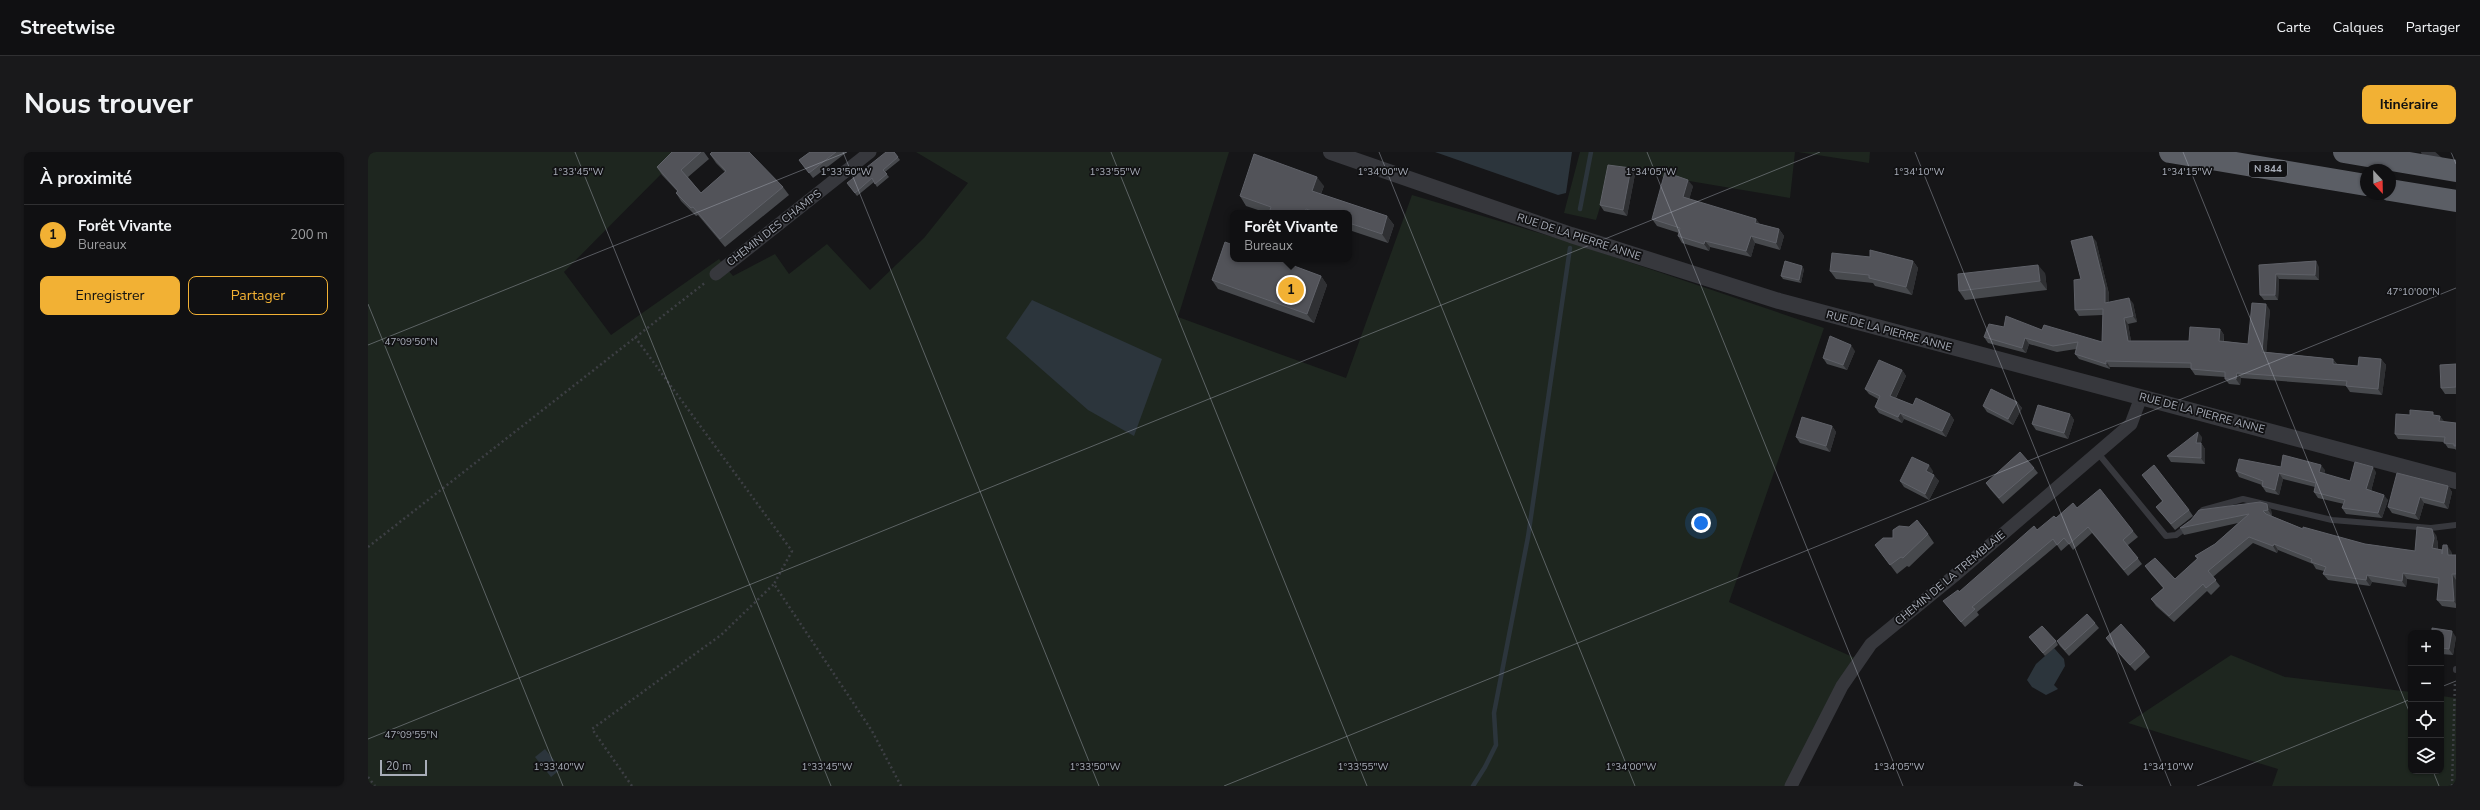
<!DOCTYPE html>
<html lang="fr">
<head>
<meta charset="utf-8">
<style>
  :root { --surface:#101012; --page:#19191b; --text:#f1f3f6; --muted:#9c9d9f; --line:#303032; --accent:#f2b134 }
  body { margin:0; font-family:"Nunito Sans",sans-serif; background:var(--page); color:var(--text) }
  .controls { position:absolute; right:12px; bottom:12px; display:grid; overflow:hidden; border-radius:8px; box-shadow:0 1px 3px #0004 }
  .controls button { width:36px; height:36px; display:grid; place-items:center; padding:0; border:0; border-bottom:1px solid var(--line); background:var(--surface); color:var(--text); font:20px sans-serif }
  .compass { position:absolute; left:1992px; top:12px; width:36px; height:36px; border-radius:50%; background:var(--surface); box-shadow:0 1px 3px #0004; rotate:158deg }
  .scale { position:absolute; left:12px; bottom:10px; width:47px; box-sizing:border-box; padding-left:4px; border:2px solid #a8adb8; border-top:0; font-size:11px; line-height:14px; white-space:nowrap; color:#a8adb8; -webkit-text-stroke:3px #111113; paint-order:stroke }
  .you { position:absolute; left:1333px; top:371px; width:14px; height:14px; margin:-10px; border:3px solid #fff; border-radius:50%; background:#1a73e8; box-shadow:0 0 0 6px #1a73e833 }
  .badge { display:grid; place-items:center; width:26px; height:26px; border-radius:50%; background:var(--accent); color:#111; font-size:13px; font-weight:700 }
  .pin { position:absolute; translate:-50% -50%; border:2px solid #fff; box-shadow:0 1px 4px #0006 }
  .popup { position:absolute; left:862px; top:58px; width:122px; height:52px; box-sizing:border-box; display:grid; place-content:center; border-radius:8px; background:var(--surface); filter:drop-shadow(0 1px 3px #0005); font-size:13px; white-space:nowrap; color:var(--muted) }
  .popup b { font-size:15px; color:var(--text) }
  .popup::after { content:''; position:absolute; left:50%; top:100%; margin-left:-8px; border:8px solid transparent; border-top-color:var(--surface) }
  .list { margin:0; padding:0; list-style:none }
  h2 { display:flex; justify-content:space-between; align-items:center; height:52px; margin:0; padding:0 16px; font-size:17px }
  h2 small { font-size:13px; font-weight:400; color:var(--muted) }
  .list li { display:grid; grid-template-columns:26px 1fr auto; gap:12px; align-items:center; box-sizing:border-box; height:60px; padding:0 16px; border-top:1px solid var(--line) }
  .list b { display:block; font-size:15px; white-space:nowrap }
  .list p { margin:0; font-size:13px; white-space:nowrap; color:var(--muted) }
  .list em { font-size:13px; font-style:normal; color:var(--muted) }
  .actions { display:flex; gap:8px; padding:12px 16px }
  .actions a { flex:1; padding:9px 0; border:1px solid var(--accent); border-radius:8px; text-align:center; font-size:14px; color:var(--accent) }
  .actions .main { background:var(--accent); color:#111 }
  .icon { flex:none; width:22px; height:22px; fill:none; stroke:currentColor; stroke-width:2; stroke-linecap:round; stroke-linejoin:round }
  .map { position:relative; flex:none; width:2088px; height:634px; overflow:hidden; border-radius:8px }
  header { display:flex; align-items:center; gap:24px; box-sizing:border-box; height:56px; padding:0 20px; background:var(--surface); border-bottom:1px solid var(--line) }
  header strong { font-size:19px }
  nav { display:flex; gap:22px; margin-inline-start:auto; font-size:14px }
  .intro { display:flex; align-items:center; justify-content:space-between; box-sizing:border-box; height:96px; padding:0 24px }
  h1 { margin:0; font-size:28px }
  .button { padding:10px 18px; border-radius:8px; background:var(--accent); color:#111; font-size:14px; font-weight:700 }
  main { display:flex; gap:24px; padding:0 24px }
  aside { flex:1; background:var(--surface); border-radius:8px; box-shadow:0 1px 3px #0004 }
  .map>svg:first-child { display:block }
</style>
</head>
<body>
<header>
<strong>Streetwise</strong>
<nav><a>Carte</a><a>Calques</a><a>Partager</a></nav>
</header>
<div class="intro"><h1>Nous trouver</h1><a class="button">Itinéraire</a></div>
<main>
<aside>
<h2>À proximité<small></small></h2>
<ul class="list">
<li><span class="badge">1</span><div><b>Forêt Vivante</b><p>Bureaux</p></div><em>200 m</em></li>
</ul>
<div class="actions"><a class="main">Enregistrer</a><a>Partager</a></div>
</aside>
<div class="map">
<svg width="2088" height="634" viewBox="0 0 2088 634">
  <rect width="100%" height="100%" fill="#161618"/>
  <g fill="#1e261f">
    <polygon points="0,0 315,0 196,120 243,183 351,107 365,124 407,102 421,122 459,92 502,138 556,86 600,31 548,0 861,0 810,165 978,226 1044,43 1205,91 1456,176 1361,450 1487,506 1428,634 0,634"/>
    <polygon points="1212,0 1427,0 1422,46 1244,16 1228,68 1196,61"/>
    <polygon points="1430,0 1502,0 1501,11"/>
    <polygon points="1863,503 1917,525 2043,540 2043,619 2073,619 2073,544 2088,546 2088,634 1904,634 1910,617 1760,571"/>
  </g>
  <g fill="#2c353c">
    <polygon points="1067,0 1204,0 1198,41 1190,43"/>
    <polygon points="664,148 794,207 766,284 720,258 638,186"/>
    <polygon points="1686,496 1696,507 1697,514 1686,533 1690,537 1678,543 1664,535 1659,528 1668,512"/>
    <polygon points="177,597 193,617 183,625 167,605"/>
  </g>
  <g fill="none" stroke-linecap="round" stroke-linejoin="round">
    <g stroke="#2c353c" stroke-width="4.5">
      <polyline points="1212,57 1223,0"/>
      <polyline points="1105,634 1117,615 1128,593 1126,561 1160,385 1202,96"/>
    </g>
    <g stroke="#3d3f44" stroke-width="2.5" stroke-dasharray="2 3" stroke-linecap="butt">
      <polyline points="267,185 424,399 406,432 504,579 533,634"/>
      <polyline points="0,395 338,130"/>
      <polyline points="0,625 7,634"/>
      <polyline points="264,634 224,577 353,483 406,432"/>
      <polyline points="2084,634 2087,529"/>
    </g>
    <g stroke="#37383d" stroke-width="6">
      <polyline points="2056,0 2065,2 2073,9"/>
      <polyline points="1729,300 1798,384 1808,383 1819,375"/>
      <polyline points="1835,358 1875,347 1964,368 2063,376 2088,373"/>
      <polyline points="2088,518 2088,517"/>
    </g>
    <g stroke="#37383d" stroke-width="13">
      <polyline points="348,122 502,0"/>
      <polyline points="1423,634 1474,534 1503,492 1586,424 1763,272 1773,245"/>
    </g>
    <polyline stroke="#37383d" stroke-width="16" points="963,0 1203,83 1411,149 2088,329"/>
    <g stroke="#5b5e65" stroke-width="22">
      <polyline points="1802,0 1998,33"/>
      <polyline points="1976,0 2088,19"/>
      <polyline points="2022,38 2088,49"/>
    </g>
  </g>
  <g fill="#47494d">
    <polygon points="304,0 336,0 341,7 320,25 333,41 357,20 348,11 342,2 415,35 421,43 357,95 330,63 328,64 313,49 308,41 309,39 294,23 289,15"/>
    <polygon points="442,0 479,0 445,26 431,8"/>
    <polygon points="526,0 532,8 517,20 521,25 509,35 506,30 489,44 479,31"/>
    <polygon points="1263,16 1267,22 1259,64 1236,59 1232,53"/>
    <polygon points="956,34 953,42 1019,64 1026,73 1020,91 981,78 981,61 899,61 878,54 872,44"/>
    <polygon points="1325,34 1321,47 1392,72 1411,77 1416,84 1412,98 1387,91 1383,105 1342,95 1341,99 1314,91 1310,84 1311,81 1289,74 1284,67"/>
    <polygon points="1728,89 1741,142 1741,150 1765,151 1769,170 1760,172 1763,189 1821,189 1852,177 1856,183 1856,189 1880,192 1902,158 1898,200 1965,207 1969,212 1990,214 2013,207 2018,213 2014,243 1982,240 1978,234 1873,226 1872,233 1861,232 1857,227 1857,225 1827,223 1823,217 1823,216 1742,215 1742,217 1711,207 1707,202 1708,197 1689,200 1661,192 1658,201 1620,191 1616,185 1636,175 1674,178 1734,190 1735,163 1711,164 1707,158 1713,127"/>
    <polygon points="1502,105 1545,109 1550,116 1544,143 1507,134 1505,131 1468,127 1462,119"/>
    <polygon points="1891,113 1951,115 1951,128 1911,127 1910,148 1896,148 1892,143"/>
    <polygon points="927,115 953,124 959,133 946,171 850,137 844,128"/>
    <polygon points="1436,117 1433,131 1415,127 1413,124"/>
    <polygon points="1677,121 1679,138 1597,148 1591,139"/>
    <polygon points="1487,199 1479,218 1459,212 1455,206"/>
    <polygon points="2088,212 2088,242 2077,242 2073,236"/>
    <polygon points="1534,218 1538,224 1528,246 1545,253 1582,262 1586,268 1578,285 1536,267 1534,271 1511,261 1507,255 1510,247 1501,242 1497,237"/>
    <polygon points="1649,250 1654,256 1645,273 1619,260 1615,254"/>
    <polygon points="1702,262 1706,268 1700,287 1668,278 1664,272"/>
    <polygon points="2042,263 2072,264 2075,270 2088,271 2088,298 2087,297 2080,296 2076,290 2030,287 2027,282"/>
    <polygon points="1464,274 1468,280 1462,300 1432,291 1428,285"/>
    <polygon points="1834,285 1833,291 1837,297 1837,312 1803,310 1799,304"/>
    <polygon points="1913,315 1957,318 1956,322 1982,329 2008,320 2003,339 2020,348 2014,366 1978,362 1974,356 1976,352 1950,346 1946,340 1947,335 1915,327 1911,343 1898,340 1894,334 1894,333 1871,325 1868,319"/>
    <polygon points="1666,316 1670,321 1635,352 1622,337 1618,331"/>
    <polygon points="1565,319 1564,322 1571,329 1561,348 1536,335 1532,329"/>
    <polygon points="1774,323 1821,358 1825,364 1807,378 1788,355 1794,349"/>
    <polygon points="2080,334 2084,340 2080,357 2056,351 2051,368 2024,361 2020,355"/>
    <polygon points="1892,350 1903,358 1904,364 1935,377 1997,392 2047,399 2068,383 2070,392 2070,397 2083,399 2084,403 2088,403 2088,456 2074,454 2069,448 2071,432 2039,427 2038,435 2004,430 2002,434 1960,428 1955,422 1956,419 1948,417 1945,412 1910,398 1909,401 1885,391 1845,425 1852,434 1843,443 1839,439 1806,470 1788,454 1783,447 1795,436 1782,421 1777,414 1807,427 1829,407 1827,404 1847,392 1870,371 1816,383 1812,376"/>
    <polygon points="1709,356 1765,379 1770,385 1760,393 1774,412 1760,424 1724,381 1705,398 1701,392 1693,399 1689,393 1609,460 1611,463 1597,475 1580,455 1575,449 1591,440 1669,378 1688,366"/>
    <polygon points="1560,382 1566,391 1541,415 1539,414 1529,422 1507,393 1525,386"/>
    <polygon points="1727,471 1731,476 1701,504 1692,494 1689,489"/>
    <polygon points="2073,481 2088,485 2085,503 2073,502"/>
    <polygon points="1661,485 1688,489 1690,493 1677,504"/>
    <polygon points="1738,486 1777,499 1782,505 1767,519 1742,492"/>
  </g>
  <g fill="#2f3033">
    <polygon points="1263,16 1267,22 1259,64 1255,58"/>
    <polygon points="949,25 956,34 950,48 944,39"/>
    <polygon points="1320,28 1325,34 1320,52 1315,45"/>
    <polygon points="938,57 940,61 936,61"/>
    <polygon points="1019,64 1026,73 1020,91 1014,82"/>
    <polygon points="1388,67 1393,73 1387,71"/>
    <polygon points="1411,77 1416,84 1412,98 1408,91"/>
    <polygon points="1383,84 1387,91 1383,105 1378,99"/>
    <polygon points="1724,84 1728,89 1741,142 1741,157 1737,151"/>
    <polygon points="1337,89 1342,95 1341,99 1336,92"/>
    <polygon points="920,107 930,107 925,121 918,111"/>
    <polygon points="1545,109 1550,116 1544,143 1538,135"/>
    <polygon points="1948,109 1951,115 1951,128 1947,123"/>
    <polygon points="1670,113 1677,121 1679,138 1672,129"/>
    <polygon points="1434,114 1436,117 1433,131 1431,128"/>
    <polygon points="1908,122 1911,127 1910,148 1907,143"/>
    <polygon points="953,124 959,133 946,171 939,162"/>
    <polygon points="1761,146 1765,151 1769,170 1765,164"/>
    <polygon points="1898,152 1902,158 1898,206 1894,200"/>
    <polygon points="1756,166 1760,172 1764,195 1760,189"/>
    <polygon points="1852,177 1856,183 1855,195 1851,189"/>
    <polygon points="1657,186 1661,192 1658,201 1654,196"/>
    <polygon points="1483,193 1487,199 1479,218 1475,213"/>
    <polygon points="1965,207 1969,213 1965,212"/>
    <polygon points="2013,207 2018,213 2014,243 2010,237"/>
    <polygon points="1738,209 1742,215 1742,217 1738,212"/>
    <polygon points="1534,218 1538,224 1526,249 1522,244"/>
    <polygon points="1869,221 1873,226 1872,233 1868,227"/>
    <polygon points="1649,250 1654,256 1645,273 1640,267"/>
    <polygon points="1532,261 1536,267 1534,271 1530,265"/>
    <polygon points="1582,262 1586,268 1578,285 1574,279"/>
    <polygon points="1702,262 1706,268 1700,287 1696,281"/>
    <polygon points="2072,264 2076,269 2075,275 2071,269"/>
    <polygon points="1464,274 1468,280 1462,300 1458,294"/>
    <polygon points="1830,280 1834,285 1832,297 1828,291"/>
    <polygon points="1833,291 1837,297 1837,312 1833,306"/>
    <polygon points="1561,313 1565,319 1562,325 1558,319"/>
    <polygon points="1953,313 1957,318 1955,326 1951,320"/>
    <polygon points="2005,315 2008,320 2002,343 1998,337"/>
    <polygon points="1911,321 1915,327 1911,343 1907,338"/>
    <polygon points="1566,323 1571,329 1561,348 1557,342"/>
    <polygon points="2080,334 2084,340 2080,357 2076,351"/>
    <polygon points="2016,343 2020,348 2014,366 2010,361"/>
    <polygon points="2052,345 2056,351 2051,368 2047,362"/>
    <polygon points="1899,352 1903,358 1904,364 1900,358"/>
    <polygon points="2064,377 2068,383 2070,392 2069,403 2064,396"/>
    <polygon points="1906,392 1910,398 1909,401 1905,394"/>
    <polygon points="2079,393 2083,399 2085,409 2080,403"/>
    <polygon points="2035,421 2039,427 2038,435 2034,429"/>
    <polygon points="2084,422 2088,428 2088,452 2086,449"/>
    <polygon points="1999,423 2004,430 2002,434 1998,428"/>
    <polygon points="2084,479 2088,485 2085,503 2081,497"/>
  </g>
  <g fill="#525359" stroke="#5f6168">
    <polygon points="304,0 333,0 313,18 333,41 358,19 342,2 344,0 381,0 415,35 352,87 325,55 323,56 308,41 310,39 289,15"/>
    <polygon points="442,0 468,0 441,21 431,8"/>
    <polygon points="518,0 526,0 530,5 515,18 519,22 507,32 504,26 487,41 479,31"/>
    <polygon points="886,2 949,25 944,39 1019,64 1014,82 981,71 981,61 950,61 938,57 936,61 901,61 903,55 872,44"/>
    <polygon points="1240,13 1263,16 1255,58 1232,53"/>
    <polygon points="1297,20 1320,28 1315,45 1388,67 1387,71 1411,77 1408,91 1383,84 1378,99 1337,89 1336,92 1310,84 1312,76 1284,67"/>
    <polygon points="1724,84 1737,136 1737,151 1761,146 1765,164 1756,166 1760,189 1821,189 1822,175 1852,177 1851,189 1880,192 1884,151 1898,152 1894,200 1965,207 1965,212 1990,214 1991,205 2013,207 2010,237 1978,234 1979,229 1869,221 1868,227 1857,227 1857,220 1823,217 1823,211 1738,209 1738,212 1707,202 1710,190 1685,194 1657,186 1654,196 1616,185 1621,172 1636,175 1638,164 1674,178 1676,173 1734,190 1735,157 1707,158 1706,128 1713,127 1703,89"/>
    <polygon points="857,90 865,93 865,107 920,107 918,111 953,124 939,162 844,128"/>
    <polygon points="1502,98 1545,109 1538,135 1501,126 1501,123 1462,119 1464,101 1502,105"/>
    <polygon points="1417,109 1434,114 1431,128 1413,124"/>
    <polygon points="1948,109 1947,123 1908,122 1907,143 1892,143 1891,113"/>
    <polygon points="1670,113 1672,129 1591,139 1590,122"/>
    <polygon points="1462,184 1483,193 1475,213 1455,206"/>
    <polygon points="1511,208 1534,218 1522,244 1545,253 1548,246 1582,262 1574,279 1532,261 1530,265 1507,255 1512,244 1497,237"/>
    <polygon points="2088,212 2088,235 2073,236 2072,213"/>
    <polygon points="1623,237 1649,250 1640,267 1615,254"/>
    <polygon points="1670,253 1702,262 1696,281 1664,272"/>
    <polygon points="2042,258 2065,260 2065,263 2072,264 2071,269 2088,271 2088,294 2086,294 2086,292 2076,291 2077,285 2027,282 2028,262 2042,263"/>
    <polygon points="1434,265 1464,274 1458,294 1428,285"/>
    <polygon points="1830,280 1828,291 1833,291 1833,306 1799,304"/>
    <polygon points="1652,300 1666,316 1631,346 1618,331"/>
    <polygon points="1915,303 1953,313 1951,320 1982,329 1987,310 2005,315 1998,337 2016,343 2010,361 1974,356 1977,348 1946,340 1948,331 1911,321 1907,338 1894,334 1895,329 1868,319 1871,307 1913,315"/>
    <polygon points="1544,305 1561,313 1558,319 1566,323 1557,342 1532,329"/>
    <polygon points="1786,313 1821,358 1803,372 1788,355 1795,349 1774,323"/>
    <polygon points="2029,321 2080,334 2076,351 2052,345 2047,362 2020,355"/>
    <polygon points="1732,337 1765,379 1755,388 1770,406 1756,418 1720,375 1701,392 1696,386 1689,393 1685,387 1604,455 1607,457 1593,470 1575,449 1590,438 1591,440 1666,374 1669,378 1686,364 1688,366 1705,351 1709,356"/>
    <polygon points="1892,350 1899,352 1900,358 1895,359 1898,362 1935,377 1935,375 1997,392 2047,399 2049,375 2064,377 2066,386 2064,396 2074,398 2074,402 2075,393 2079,393 2080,403 2088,403 2088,422 2084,422 2086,449 2069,448 2071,426 2035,421 2034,429 1999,423 1998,428 1955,422 1958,415 1943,410 1944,407 1906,392 1905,394 1881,385 1840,419 1848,428 1838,436 1835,432 1801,464 1783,447 1796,436 1777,414 1787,406 1807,427 1830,406 1827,404 1847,392 1881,362 1812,376 1823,368 1831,358"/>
    <polygon points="1549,368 1560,382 1535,406 1533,405 1522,413 1507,393 1515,386 1525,386 1525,378 1531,374 1541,375"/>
    <polygon points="1719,462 1727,471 1697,498 1689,489"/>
    <polygon points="1753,472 1777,499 1762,513 1738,486"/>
    <polygon points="1674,474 1688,489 1675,501 1661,485"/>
    <polygon points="2064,476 2084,479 2081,497 2073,496 2073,481 2064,481"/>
    <polygon points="1707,630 1715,634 1706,634"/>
  </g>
  <path fill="none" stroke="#a8adb8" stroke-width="1" stroke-opacity="0.45" d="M207,0L463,634M475,0L731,634M743,0L999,634M1011,0L1267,634M1279,0L1535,634M1547,0L1803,634M1815,0L2043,564M2083,0L2088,12M0,152L195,634M0,193L479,0M2073,535L2088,529M0,587L1452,0M2065,619L2071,634M856,634L2088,136M1829,634L2043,547"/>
  <g text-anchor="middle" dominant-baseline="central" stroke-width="3.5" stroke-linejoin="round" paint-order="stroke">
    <rect fill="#111113" stroke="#7b7e86" stroke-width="1" x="1881" y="9" width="38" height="16" rx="3"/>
    <g font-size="10" font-weight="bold" fill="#a8adb8">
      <text x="1900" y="17">N 844</text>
    </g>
    <g font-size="11" fill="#a8adb8" stroke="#111113">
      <text transform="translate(406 76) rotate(-38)">CHEMIN DES CHAMPS</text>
      <text transform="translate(1211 85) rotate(18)">RUE DE LA PIERRE ANNE</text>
      <text transform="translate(1521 179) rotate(15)">RUE DE LA PIERRE ANNE</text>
      <text transform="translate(1834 261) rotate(15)">RUE DE LA PIERRE ANNE</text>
      <text transform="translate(1582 426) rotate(-40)">CHEMIN DE LA TREMBLAIE</text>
    </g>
  </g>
  <g font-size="10" text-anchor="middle" fill="#a8adb8" stroke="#111113" stroke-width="3.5" stroke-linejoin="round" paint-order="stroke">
    <text x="210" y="23">1°33'45"W</text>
    <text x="478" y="23">1°33'50"W</text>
    <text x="747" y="23">1°33'55"W</text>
    <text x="1283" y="23">1°34'05"W</text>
    <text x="1551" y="23">1°34'10"W</text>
    <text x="1819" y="23">1°34'15"W</text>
    <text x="1015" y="23">1°34'00"W</text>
    <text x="2045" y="143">47°10'00"N</text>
    <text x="43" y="193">47°09'50"N</text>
    <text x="43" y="586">47°09'55"N</text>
    <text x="191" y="618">1°33'40"W</text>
    <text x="459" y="618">1°33'45"W</text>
    <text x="727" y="618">1°33'50"W</text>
    <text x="995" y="618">1°33'55"W</text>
    <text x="1263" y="618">1°34'00"W</text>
    <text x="1531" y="618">1°34'05"W</text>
    <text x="1800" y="618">1°34'10"W</text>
  </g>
</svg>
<div class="controls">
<button>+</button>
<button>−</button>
<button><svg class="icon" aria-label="locate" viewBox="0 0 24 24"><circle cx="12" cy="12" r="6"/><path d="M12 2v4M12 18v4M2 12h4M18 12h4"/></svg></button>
<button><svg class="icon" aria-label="layers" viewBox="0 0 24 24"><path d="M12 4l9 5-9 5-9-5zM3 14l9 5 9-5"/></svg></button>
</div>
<svg class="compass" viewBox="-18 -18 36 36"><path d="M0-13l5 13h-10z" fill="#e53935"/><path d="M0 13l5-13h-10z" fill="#9c9d9f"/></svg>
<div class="scale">20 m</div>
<div class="you"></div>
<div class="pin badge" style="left:923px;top:138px">1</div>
<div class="popup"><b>Forêt Vivante</b>Bureaux</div>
</div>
</main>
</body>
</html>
